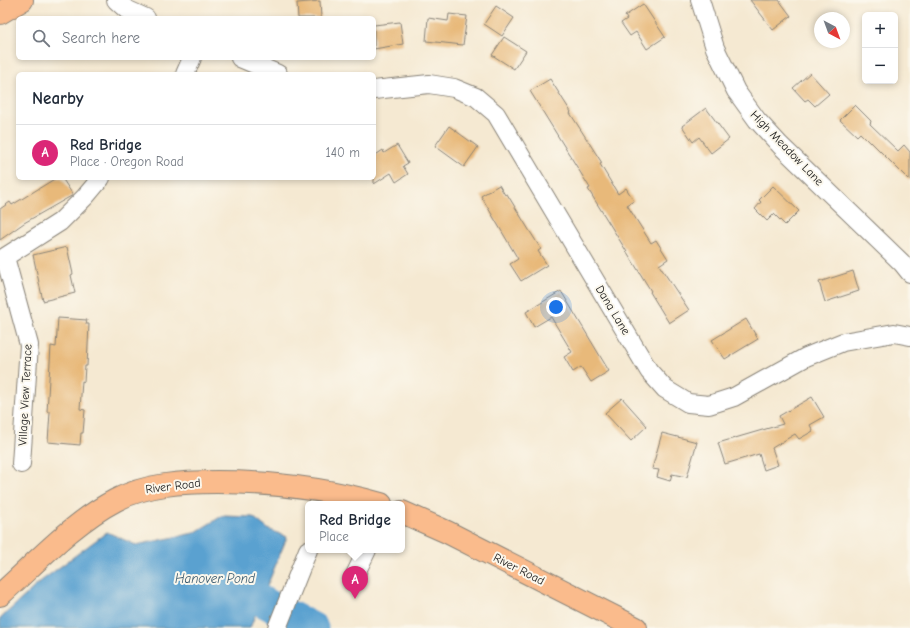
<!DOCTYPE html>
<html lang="en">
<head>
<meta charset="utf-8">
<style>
  :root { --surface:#fff; --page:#f6f6f7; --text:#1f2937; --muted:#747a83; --line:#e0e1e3; --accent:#db2777 }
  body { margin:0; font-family:"Comic Neue",sans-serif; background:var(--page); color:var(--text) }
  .controls { position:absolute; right:12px; top:12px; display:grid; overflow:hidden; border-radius:6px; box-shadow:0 2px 6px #0003 }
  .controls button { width:36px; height:36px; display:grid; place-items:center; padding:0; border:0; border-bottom:1px solid var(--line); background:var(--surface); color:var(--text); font:20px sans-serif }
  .compass { position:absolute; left:814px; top:12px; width:36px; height:36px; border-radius:50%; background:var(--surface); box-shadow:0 2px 6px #0003; rotate:139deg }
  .you { position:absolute; left:556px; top:307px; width:14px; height:14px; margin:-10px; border:3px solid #fff; border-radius:50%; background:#1a73e8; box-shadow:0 0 0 6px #1a73e833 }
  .badge { display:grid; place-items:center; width:26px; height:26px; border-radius:50%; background:var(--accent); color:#fff; font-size:13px; font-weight:700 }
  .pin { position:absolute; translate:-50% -33px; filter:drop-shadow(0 1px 2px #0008) }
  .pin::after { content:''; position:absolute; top:21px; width:14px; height:12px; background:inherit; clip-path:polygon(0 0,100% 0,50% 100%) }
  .popup { position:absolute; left:305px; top:501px; width:100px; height:52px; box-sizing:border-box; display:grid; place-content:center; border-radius:6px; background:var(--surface); filter:drop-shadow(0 1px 3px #0005); font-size:13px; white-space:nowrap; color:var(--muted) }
  .popup b { font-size:15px; color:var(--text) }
  .popup::after { content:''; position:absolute; left:50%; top:100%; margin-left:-8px; border:8px solid transparent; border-top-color:var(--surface) }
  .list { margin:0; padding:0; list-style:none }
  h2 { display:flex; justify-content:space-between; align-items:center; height:52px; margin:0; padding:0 16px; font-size:17px }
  h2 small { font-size:13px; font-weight:400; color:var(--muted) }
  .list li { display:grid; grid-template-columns:26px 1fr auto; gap:12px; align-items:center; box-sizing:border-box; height:56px; padding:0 16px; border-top:1px solid var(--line) }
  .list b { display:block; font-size:15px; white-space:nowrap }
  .list p { margin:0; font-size:13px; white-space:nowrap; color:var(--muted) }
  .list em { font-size:13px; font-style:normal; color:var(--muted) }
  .icon { flex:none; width:22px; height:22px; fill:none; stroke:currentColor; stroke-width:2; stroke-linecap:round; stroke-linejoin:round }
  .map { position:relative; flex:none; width:910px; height:628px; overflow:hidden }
  .search { position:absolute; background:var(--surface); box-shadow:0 2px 6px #0003; left:16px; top:16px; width:360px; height:44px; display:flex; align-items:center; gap:10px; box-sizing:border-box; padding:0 14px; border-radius:6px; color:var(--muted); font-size:15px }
  .panel { position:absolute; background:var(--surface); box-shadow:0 2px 6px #0003; left:16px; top:72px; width:360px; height:108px; border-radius:6px }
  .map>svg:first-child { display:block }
</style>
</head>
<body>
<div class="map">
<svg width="910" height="628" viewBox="0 0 910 628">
  <rect width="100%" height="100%" fill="#fbf7ec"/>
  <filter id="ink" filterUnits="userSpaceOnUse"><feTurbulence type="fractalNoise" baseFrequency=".025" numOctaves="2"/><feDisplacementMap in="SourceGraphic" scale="8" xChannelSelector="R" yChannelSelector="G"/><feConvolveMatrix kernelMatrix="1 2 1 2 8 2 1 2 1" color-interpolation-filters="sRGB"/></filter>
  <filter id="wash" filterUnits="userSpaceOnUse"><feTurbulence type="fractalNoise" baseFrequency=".012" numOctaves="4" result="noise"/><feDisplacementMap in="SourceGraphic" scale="16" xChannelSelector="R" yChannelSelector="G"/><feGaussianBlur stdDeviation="0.9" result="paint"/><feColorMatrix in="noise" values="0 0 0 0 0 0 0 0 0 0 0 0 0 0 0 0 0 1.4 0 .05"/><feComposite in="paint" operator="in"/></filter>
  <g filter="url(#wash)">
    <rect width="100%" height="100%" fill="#f5e9d2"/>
    <polygon fill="#5aa1d0" stroke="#3b5e76" points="222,516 253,517 268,529 287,537 250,628 0,628 0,619 41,581 107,532 136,545 194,533"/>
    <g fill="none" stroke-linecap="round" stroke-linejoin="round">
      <polyline stroke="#5aa1d0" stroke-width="31" points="222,587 235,587 313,628"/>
    </g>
    <g id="blocks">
      <g fill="#e8b97a">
        <polygon points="750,0 779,0 791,16 773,30"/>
        <polygon points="320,1 321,18 298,18 297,3"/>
        <polygon points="643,4 665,37 647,49 636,32 630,36 621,23 627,19 625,16"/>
        <polygon points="496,6 514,18 502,36 484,24"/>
        <polygon points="449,14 467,16 463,45 426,41 428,18 448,21"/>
        <polygon points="400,22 403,44 374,49 374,25"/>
        <polygon points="504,37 526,51 514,69 492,55"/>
        <polygon points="810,73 829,94 815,106 808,99 805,101 793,88"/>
        <polygon points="550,79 571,112 570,113 602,163 600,164 618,194 626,188 634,201 627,205 651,243 656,240 668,259 659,265 689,310 669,323 650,292 651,291 588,189 590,188 530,91"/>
        <polygon points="855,105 871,121 870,124 898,151 904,145 910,152 910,181 871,142 870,143 860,133 857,136 840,120"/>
        <polygon points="706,108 729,139 711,153 699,137 693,142 682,126"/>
        <polygon points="449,126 478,147 464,167 435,146"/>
        <polygon points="397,145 408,163 403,166 408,174 396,182 391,173 374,184 374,156 383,150 384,153"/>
        <polygon points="56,178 62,178 73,195 24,223 0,240 0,209 10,202 12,205"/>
        <polygon points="499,185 505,195 507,194 529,230 541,249 538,251 547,265 521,281 510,264 518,259 481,196"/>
        <polygon points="773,186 799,211 785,225 774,214 767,221 755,209 761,202 759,200"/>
        <polygon points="67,247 73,274 71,275 75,293 43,301 33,255"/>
        <polygon points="853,271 859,291 825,302 819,282"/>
        <polygon points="561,291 609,371 591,382 581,367 573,372 564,357 572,352 551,317 534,327 526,312"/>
        <polygon points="58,318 87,320 86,324 89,324 87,366 85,366 84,382 82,381 80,409 85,410 83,433 81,433 80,445 48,442 50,412 47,412 51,346 56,347"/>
        <polygon points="746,319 758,339 725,359 712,340"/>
        <polygon points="812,397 824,417 810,425 813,431 799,439 795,434 772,448 778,465 764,470 759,454 725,464 718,443 783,424 779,416"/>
        <polygon points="622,398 647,426 631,441 605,413"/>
        <polygon points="662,433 697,442 687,477 672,474 670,481 657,477 659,470 652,469"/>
      </g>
    </g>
  </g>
  <g filter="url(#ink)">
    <use href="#blocks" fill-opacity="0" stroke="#888277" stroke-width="1"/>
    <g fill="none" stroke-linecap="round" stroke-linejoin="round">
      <defs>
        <g id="minor">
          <polyline points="116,0 126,9 146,18"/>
          <polyline points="700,0 715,48 736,91 757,120 780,145 902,263 910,273"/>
          <polyline points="240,58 278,74"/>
          <polyline points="185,74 192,58"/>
          <polyline points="374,90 429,84 454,88 476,97 496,114 649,371 665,389 688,403 709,405 734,397 806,357 843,342 894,333 910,336"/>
          <polyline points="21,464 29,345 5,257 60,222 85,197 101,178"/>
          <polyline points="352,581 367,550"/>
          <polyline points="277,628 308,550"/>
        </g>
        <g id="major">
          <polyline points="0,13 22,0"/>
          <polyline points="402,512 447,532 636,628"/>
          <path d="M0,595C37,562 72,523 116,500C147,484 183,482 217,482C272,482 327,489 381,504"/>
        </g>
      </defs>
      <use href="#minor" stroke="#888277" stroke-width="20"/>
      <use href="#major" stroke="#888277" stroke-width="24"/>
      <use href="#minor" stroke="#fff" stroke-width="18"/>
      <use href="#major" stroke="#fabb8c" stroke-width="22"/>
    </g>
  </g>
  <g text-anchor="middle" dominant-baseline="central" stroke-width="4" stroke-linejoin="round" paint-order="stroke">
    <g font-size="12" fill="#1c1c1c" stroke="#fbf7ec">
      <text transform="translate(787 148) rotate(46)">High Meadow Lane</text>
      <text transform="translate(613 310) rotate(59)">Dana Lane</text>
      <text transform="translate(25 395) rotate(-87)">Village View Terrace</text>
      <text transform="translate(173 486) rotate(-7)">River Road</text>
      <text transform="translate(519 569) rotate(27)">River Road</text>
    </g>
    <g font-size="13" font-style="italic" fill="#38586d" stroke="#fbf7ec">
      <text x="215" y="578">Hanover Pond</text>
    </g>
  </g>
</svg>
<div class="controls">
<button>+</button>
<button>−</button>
</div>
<svg class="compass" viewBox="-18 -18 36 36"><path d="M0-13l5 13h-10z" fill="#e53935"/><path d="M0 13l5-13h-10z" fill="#747a83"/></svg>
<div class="you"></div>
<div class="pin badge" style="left:355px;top:599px">A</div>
<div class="popup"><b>Red Bridge</b>Place</div>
<div class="search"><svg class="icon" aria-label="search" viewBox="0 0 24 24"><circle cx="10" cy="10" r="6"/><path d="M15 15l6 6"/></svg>Search here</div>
<section class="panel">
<h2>Nearby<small></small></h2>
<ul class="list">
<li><span class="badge">A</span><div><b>Red Bridge</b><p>Place · Oregon Road</p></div><em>140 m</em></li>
</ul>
</section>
</div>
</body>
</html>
